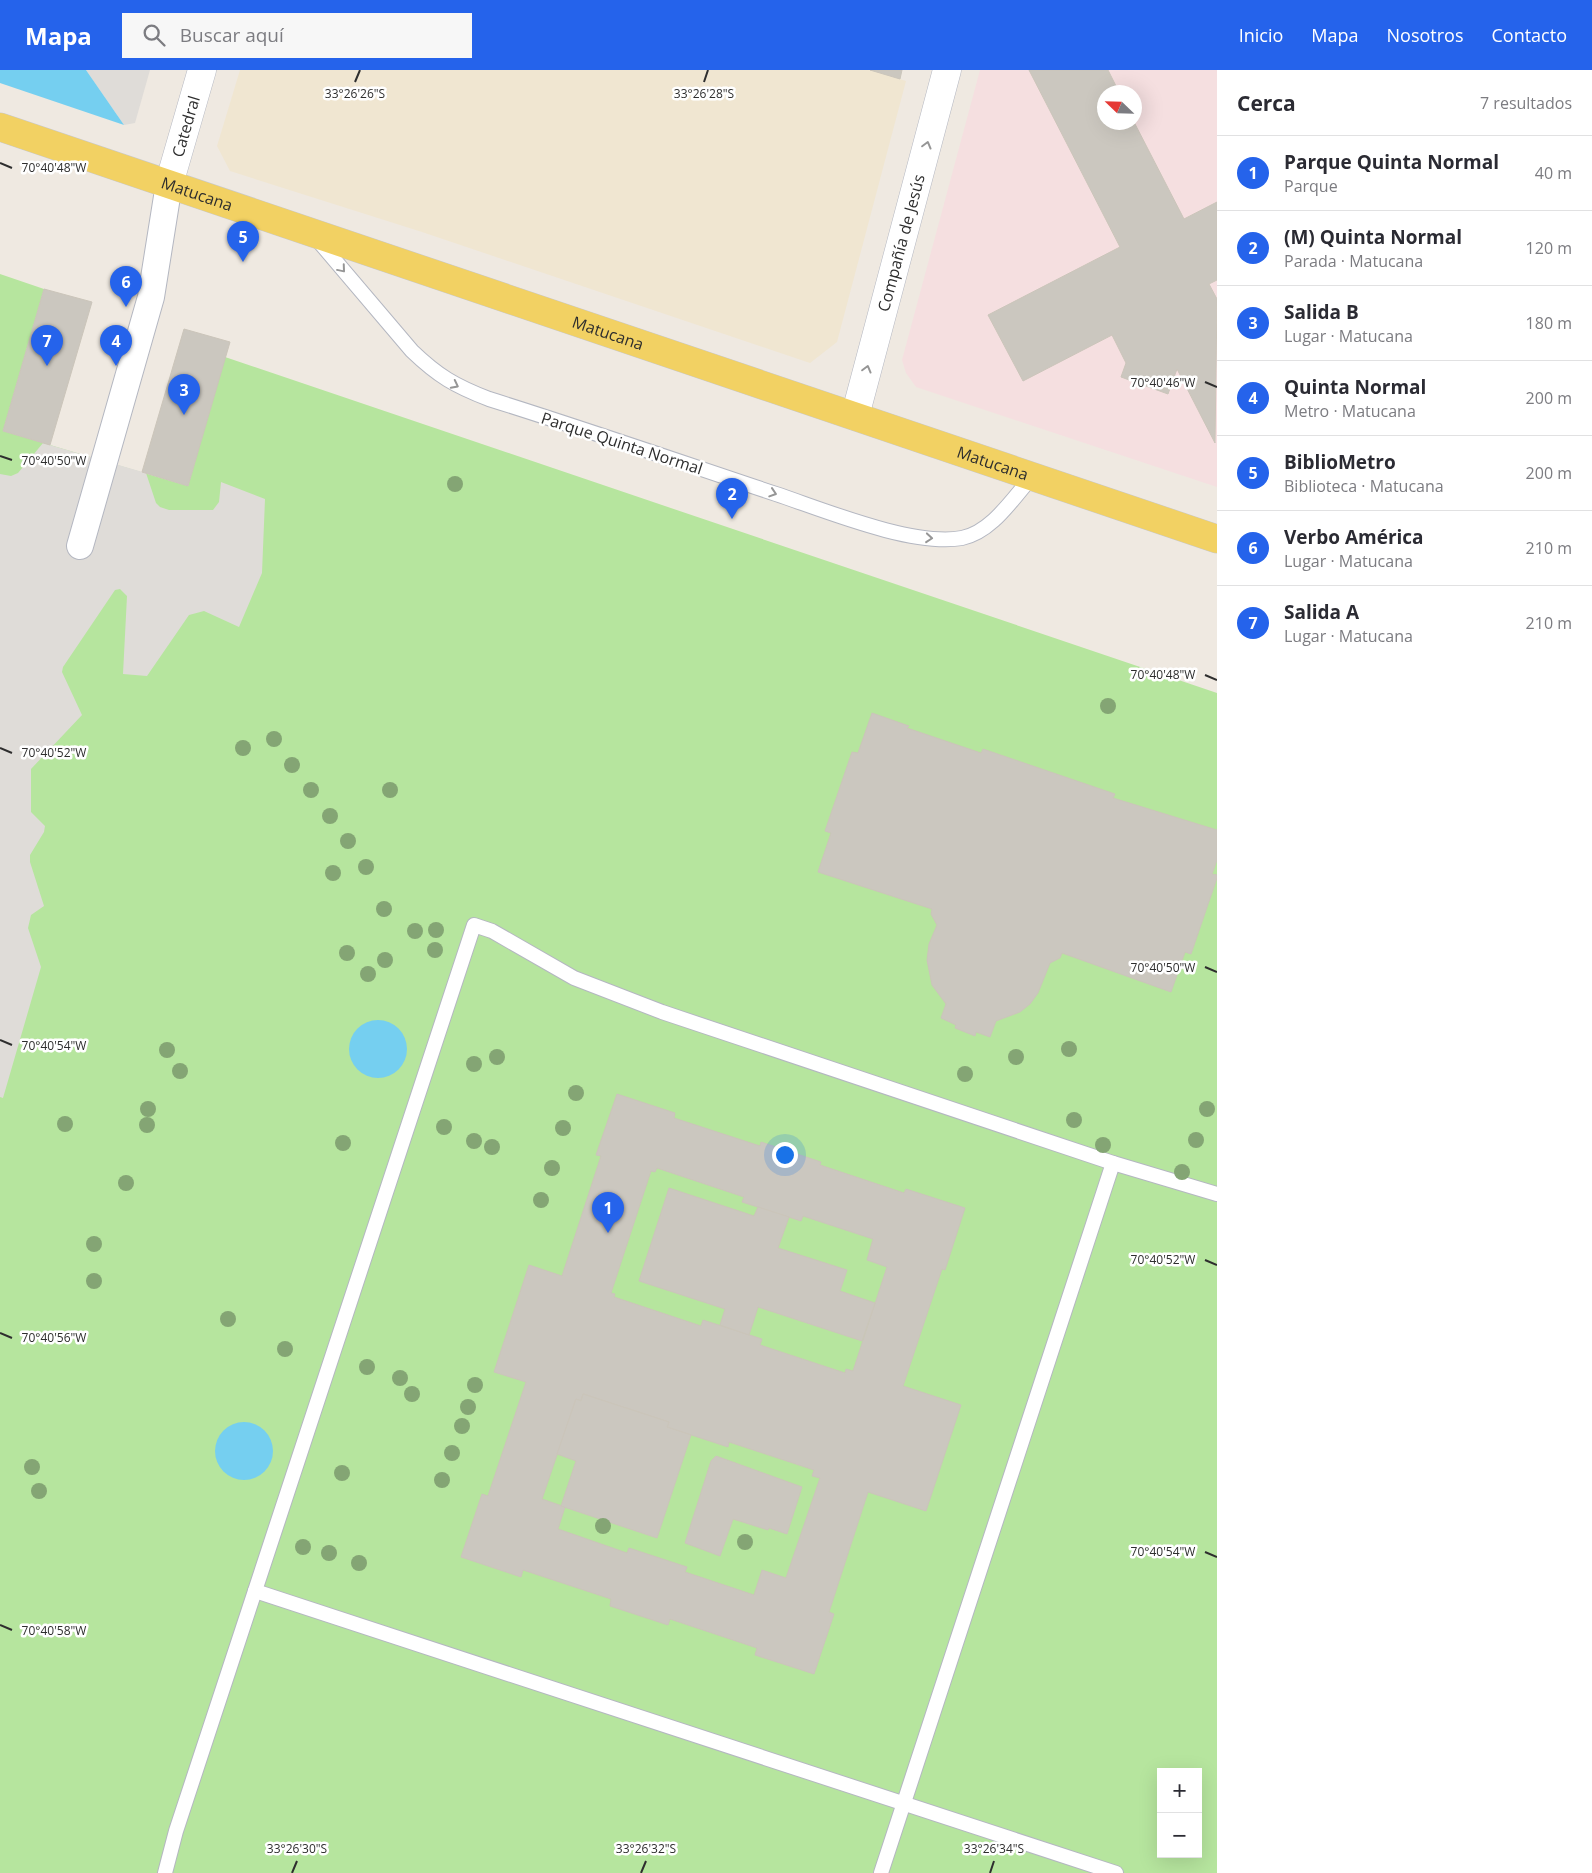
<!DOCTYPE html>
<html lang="es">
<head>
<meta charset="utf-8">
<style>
  :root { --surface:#fff; --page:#f7f7f7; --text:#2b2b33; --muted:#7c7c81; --line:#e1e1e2; --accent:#2563eb }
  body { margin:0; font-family:"Open Sans",sans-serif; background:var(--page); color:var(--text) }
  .controls { position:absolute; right:15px; bottom:15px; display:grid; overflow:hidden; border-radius:0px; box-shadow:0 5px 20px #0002 }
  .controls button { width:45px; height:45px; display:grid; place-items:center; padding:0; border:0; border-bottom:1px solid var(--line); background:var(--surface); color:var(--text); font:25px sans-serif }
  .compass { position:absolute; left:1097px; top:15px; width:45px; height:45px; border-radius:50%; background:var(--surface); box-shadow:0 5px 20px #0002; rotate:293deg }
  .you { position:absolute; left:784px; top:1084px; width:18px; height:18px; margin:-12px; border:4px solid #fff; border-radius:50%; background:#1a73e8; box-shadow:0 0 0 8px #1a73e833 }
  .badge { display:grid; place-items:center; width:32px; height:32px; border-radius:50%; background:var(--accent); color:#fff; font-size:16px; font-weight:700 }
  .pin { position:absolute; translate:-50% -41px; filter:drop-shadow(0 1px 2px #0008) }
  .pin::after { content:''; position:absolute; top:26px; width:18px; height:15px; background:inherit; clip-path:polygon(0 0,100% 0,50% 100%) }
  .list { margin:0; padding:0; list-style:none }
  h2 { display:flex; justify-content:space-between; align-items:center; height:65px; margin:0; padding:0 20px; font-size:21px }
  h2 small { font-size:16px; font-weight:400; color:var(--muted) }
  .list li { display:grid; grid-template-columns:32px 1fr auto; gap:15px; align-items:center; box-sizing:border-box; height:75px; padding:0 20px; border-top:1px solid var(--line) }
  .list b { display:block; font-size:19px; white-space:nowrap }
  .list p { margin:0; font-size:16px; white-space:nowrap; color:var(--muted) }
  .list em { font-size:16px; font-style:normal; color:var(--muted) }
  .icon { flex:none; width:28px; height:28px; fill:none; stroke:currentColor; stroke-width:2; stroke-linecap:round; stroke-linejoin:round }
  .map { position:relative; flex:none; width:1217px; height:1803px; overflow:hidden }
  header { display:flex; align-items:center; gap:30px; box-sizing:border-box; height:70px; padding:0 25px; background:var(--accent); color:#fff }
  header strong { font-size:24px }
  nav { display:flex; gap:28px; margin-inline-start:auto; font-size:18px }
  .search { width:350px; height:45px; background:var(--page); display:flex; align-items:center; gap:12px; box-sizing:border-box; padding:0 18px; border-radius:0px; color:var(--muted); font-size:19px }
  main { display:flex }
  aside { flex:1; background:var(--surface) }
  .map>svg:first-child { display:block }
</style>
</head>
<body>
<header>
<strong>Mapa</strong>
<div class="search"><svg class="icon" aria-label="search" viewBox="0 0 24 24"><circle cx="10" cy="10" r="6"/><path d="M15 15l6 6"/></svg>Buscar aquí</div>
<nav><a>Inicio</a><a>Mapa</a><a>Nosotros</a><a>Contacto</a></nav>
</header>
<main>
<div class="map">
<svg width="1217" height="1803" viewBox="0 0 1217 1803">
  <rect width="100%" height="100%" fill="#efe9e1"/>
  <polygon fill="#f0e6d1" points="240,0 871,0 906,11 837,272 810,293 422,162 230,101 217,76"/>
  <path fill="#f5dfe0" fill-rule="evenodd" d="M980,0H1217V417L916,317L906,303L902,290ZM1104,22H1134V52H1104Z"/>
  <path fill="#b6e59e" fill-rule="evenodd" d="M0,204L44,219L3,361L188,416L225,287L1217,623V1803H0ZM1161,1702H1198V1784H1161Z"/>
  <g fill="#dfdcd8">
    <polygon points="86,0 150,0 135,53 124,55"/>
    <polygon points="43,373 146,403 156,433 160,437 169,440 213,440 219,432 221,412 265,429 262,503 239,557 204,541 189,545 147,606 123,604 127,526 120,519 115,520 63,597 62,602 82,645 31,699 31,742 45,756 44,762 30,785 30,792 44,836 31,845 28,858 41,897 3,1028 0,1027 0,404 11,406 18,403"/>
  </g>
  <g fill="#75cff0">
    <polygon points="0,0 86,0 124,55 0,13"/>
    <circle cx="378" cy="979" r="29"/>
    <circle cx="244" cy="1381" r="29"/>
  </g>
  <g fill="#cbc7bf" stroke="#cbc5ba" fill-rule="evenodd">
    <polygon points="870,0 902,0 900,9"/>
    <polygon points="1029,0 1108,0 1119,22 1104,22 1104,52 1134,52 1184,149 1217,132 1217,210 1209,214 1217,229 1215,373 1177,299 1168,324 1121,307 1126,293 1112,265 1023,311 988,245 1120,177"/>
    <polygon points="44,219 92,232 50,375 3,361"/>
    <polygon points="184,259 230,272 188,416 142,402"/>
    <polygon points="872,643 909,656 907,658 981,683 983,679 1115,724 1113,728 1217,760 1217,790 1212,804 1217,805 1217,808 1191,884 1185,882 1171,922 1062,883 1060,888 1050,893 1038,923 1030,934 1020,942 996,951 990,967 976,962 975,966 955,958 956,955 941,948 946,934 932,915 927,890 929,874 937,855 931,844 932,839 818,802 831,763 825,761 852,682 858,683"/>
    <path d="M617,1024L675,1043L674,1048L760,1076L761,1072L821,1092L820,1095L904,1123L906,1119L965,1138L945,1200L942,1199L903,1316L961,1335L926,1441L868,1422L829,1542L834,1544L814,1604L755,1585L757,1578L670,1549L668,1555L610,1536L611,1529L523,1500L521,1507L461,1487L482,1424L488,1426L526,1312L494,1302L529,1195L562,1206L601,1086L596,1085ZM657,1098L744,1127L742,1132L801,1151L803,1146L873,1169L867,1190L887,1197L853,1301L846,1299L845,1303L760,1275L762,1269L703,1250L701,1256L614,1227L615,1224L611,1223L651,1101L655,1102ZM583,1324L669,1352L667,1357L728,1377L729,1372L814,1400L812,1406L820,1408L786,1508L762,1500L754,1525L685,1502L687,1497L629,1478L627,1483L558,1459L565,1437L542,1429L576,1329L581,1331Z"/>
    <polygon points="669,1118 754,1146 758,1137 789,1147 778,1178 847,1200 840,1221 875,1233 862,1271 758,1237 749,1265 720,1255 725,1239 639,1211"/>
    <polygon points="583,1324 669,1352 667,1357 691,1365 657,1468 561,1436 576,1391 557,1384 576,1329 581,1331"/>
    <polygon points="716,1386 802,1417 787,1464 769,1458 768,1460 733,1449 720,1486 685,1473 711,1391"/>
  </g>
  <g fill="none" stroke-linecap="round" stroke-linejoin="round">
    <defs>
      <g id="lane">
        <path d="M316,168L412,281C438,306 455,316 489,329C585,359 680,392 776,424C824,440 913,477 962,468C992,462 1013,428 1032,407"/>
        <polyline points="255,1521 1116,1803"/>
        <polyline points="165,1803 176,1761 474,855 492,861 574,908 662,942 1113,1093 1217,1124"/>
        <polyline points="881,1803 1113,1093"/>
      </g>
      <polyline id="street" points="80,476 151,227 169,114"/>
      <g id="secondary">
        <path id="s1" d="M169,114L202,0"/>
        <path id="s2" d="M855,346L947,0"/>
      </g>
      <g id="primary">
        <path id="s3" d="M0,57L1217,469"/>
      </g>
    </defs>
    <use href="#lane" stroke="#b4b7c1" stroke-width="16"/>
    <use href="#street" stroke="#b4b7c1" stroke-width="28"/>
    <use href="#secondary" stroke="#b4b7c1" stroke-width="29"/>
    <use href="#primary" stroke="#c9c9c9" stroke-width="29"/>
    <use href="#lane" stroke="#fff" stroke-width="14"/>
    <use href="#street" stroke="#fff" stroke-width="26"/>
    <use href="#secondary" stroke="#fff" stroke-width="28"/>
    <use href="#primary" stroke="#f2d163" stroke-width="28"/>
  </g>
  <g fill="#84a574">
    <circle cx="455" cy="414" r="8"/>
    <circle cx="1108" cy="636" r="8"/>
    <circle cx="274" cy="669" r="8"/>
    <circle cx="243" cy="678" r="8"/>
    <circle cx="292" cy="695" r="8"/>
    <circle cx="311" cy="720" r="8"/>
    <circle cx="390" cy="720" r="8"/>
    <circle cx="330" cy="746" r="8"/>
    <circle cx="348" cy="771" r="8"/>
    <circle cx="366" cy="797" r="8"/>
    <circle cx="333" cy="803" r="8"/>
    <circle cx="384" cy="839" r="8"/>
    <circle cx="436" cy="860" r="8"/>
    <circle cx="415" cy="861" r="8"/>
    <circle cx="435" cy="880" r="8"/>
    <circle cx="347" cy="883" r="8"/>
    <circle cx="385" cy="890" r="8"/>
    <circle cx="368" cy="904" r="8"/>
    <circle cx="1069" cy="979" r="8"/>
    <circle cx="167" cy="980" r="8"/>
    <circle cx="497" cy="987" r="8"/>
    <circle cx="1016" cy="987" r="8"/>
    <circle cx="474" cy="994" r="8"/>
    <circle cx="180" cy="1001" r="8"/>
    <circle cx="965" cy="1004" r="8"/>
    <circle cx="576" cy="1023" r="8"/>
    <circle cx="148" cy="1039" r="8"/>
    <circle cx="1207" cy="1039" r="8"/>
    <circle cx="1074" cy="1050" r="8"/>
    <circle cx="65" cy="1054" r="8"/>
    <circle cx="147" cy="1055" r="8"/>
    <circle cx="444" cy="1057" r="8"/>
    <circle cx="563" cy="1058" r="8"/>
    <circle cx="1196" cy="1070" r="8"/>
    <circle cx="474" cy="1071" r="8"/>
    <circle cx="343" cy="1073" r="8"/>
    <circle cx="1103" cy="1075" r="8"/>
    <circle cx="492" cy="1077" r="8"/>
    <circle cx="552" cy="1098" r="8"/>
    <circle cx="1182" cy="1102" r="8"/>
    <circle cx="126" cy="1113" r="8"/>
    <circle cx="541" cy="1130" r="8"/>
    <circle cx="94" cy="1174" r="8"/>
    <circle cx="94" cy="1211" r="8"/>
    <circle cx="228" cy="1249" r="8"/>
    <circle cx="285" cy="1279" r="8"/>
    <circle cx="367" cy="1297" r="8"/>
    <circle cx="400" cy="1308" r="8"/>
    <circle cx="475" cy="1315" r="8"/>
    <circle cx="412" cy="1324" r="8"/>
    <circle cx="468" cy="1337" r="8"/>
    <circle cx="462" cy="1356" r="8"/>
    <circle cx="452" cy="1383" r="8"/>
    <circle cx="32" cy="1397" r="8"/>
    <circle cx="342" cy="1403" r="8"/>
    <circle cx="442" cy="1410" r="8"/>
    <circle cx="39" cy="1421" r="8"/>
    <circle cx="603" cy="1456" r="8"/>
    <circle cx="745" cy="1472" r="8"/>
    <circle cx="303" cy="1477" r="8"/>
    <circle cx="329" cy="1483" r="8"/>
    <circle cx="359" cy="1493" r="8"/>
  </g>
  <defs><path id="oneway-chevron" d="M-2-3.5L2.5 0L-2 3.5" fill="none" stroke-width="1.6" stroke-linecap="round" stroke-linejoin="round" transform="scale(1.25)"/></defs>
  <g stroke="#969696">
    <use href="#oneway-chevron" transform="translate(927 75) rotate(-75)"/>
    <use href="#oneway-chevron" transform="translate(342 199) rotate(50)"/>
    <use href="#oneway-chevron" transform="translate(867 299) rotate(-75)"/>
    <use href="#oneway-chevron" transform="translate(455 315) rotate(27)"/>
    <use href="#oneway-chevron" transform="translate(773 423) rotate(18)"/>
    <use href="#oneway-chevron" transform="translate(929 468) rotate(5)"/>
  </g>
  <path fill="none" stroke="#2e2e2e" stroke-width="2" d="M355,12L360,0M704,12L708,0M0,93L12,98M1205,312L1217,317M0,386L12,390M1205,605L1217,610M0,678L12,683M1205,897L1217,902M0,970L12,975M1205,1190L1217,1195M0,1263L12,1268M1205,1482L1217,1487M0,1555L12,1560M292,1803L297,1791M641,1803L646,1791M990,1803L994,1791"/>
  <g text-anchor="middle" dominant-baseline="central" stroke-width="5" stroke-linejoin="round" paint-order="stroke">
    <g font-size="16" fill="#2e2e2e" stroke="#fff">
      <text stroke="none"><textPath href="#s1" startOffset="60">Catedral</textPath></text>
      <text stroke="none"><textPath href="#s3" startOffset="208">Matucana</textPath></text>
      <text stroke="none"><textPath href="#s2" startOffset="179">Compañía de Jesús</textPath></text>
      <text stroke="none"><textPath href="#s3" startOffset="642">Matucana</textPath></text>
      <text transform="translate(622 373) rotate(18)">Parque Quinta Normal</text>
      <text stroke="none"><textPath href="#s3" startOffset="1048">Matucana</textPath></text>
    </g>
  </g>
  <g font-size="12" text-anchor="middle" fill="#2e2e2e" stroke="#fff" stroke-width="5" stroke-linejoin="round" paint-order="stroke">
    <text x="355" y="28">33°26'26"S</text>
    <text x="704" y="28">33°26'28"S</text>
    <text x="54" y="102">70°40'48"W</text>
    <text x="1163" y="317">70°40'46"W</text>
    <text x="54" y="395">70°40'50"W</text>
    <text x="1163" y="609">70°40'48"W</text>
    <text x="54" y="687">70°40'52"W</text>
    <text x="1163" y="902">70°40'50"W</text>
    <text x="54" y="980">70°40'54"W</text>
    <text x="1163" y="1194">70°40'52"W</text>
    <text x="54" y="1272">70°40'56"W</text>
    <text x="1163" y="1486">70°40'54"W</text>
    <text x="54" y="1565">70°40'58"W</text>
    <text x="297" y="1783">33°26'30"S</text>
    <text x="646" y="1783">33°26'32"S</text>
    <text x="994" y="1783">33°26'34"S</text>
  </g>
</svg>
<div class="controls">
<button>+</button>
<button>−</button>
</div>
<svg class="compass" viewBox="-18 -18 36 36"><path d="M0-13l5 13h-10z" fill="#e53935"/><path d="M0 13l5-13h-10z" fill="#7c7c81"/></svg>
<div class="you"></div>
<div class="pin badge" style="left:608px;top:1163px">1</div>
<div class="pin badge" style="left:732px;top:449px">2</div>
<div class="pin badge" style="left:184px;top:345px">3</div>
<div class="pin badge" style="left:116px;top:296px">4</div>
<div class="pin badge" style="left:243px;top:192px">5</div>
<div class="pin badge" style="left:126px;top:237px">6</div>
<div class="pin badge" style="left:47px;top:296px">7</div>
</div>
<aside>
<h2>Cerca<small>7 resultados</small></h2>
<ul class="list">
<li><span class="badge">1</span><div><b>Parque Quinta Normal</b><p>Parque</p></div><em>40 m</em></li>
<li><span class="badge">2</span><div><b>(M) Quinta Normal</b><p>Parada · Matucana</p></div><em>120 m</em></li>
<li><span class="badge">3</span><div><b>Salida B</b><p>Lugar · Matucana</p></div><em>180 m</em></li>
<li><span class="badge">4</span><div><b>Quinta Normal</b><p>Metro · Matucana</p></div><em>200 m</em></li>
<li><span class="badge">5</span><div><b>BiblioMetro</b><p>Biblioteca · Matucana</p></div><em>200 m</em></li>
<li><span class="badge">6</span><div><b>Verbo América</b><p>Lugar · Matucana</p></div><em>210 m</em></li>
<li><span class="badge">7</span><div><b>Salida A</b><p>Lugar · Matucana</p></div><em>210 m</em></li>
</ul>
</aside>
</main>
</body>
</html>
